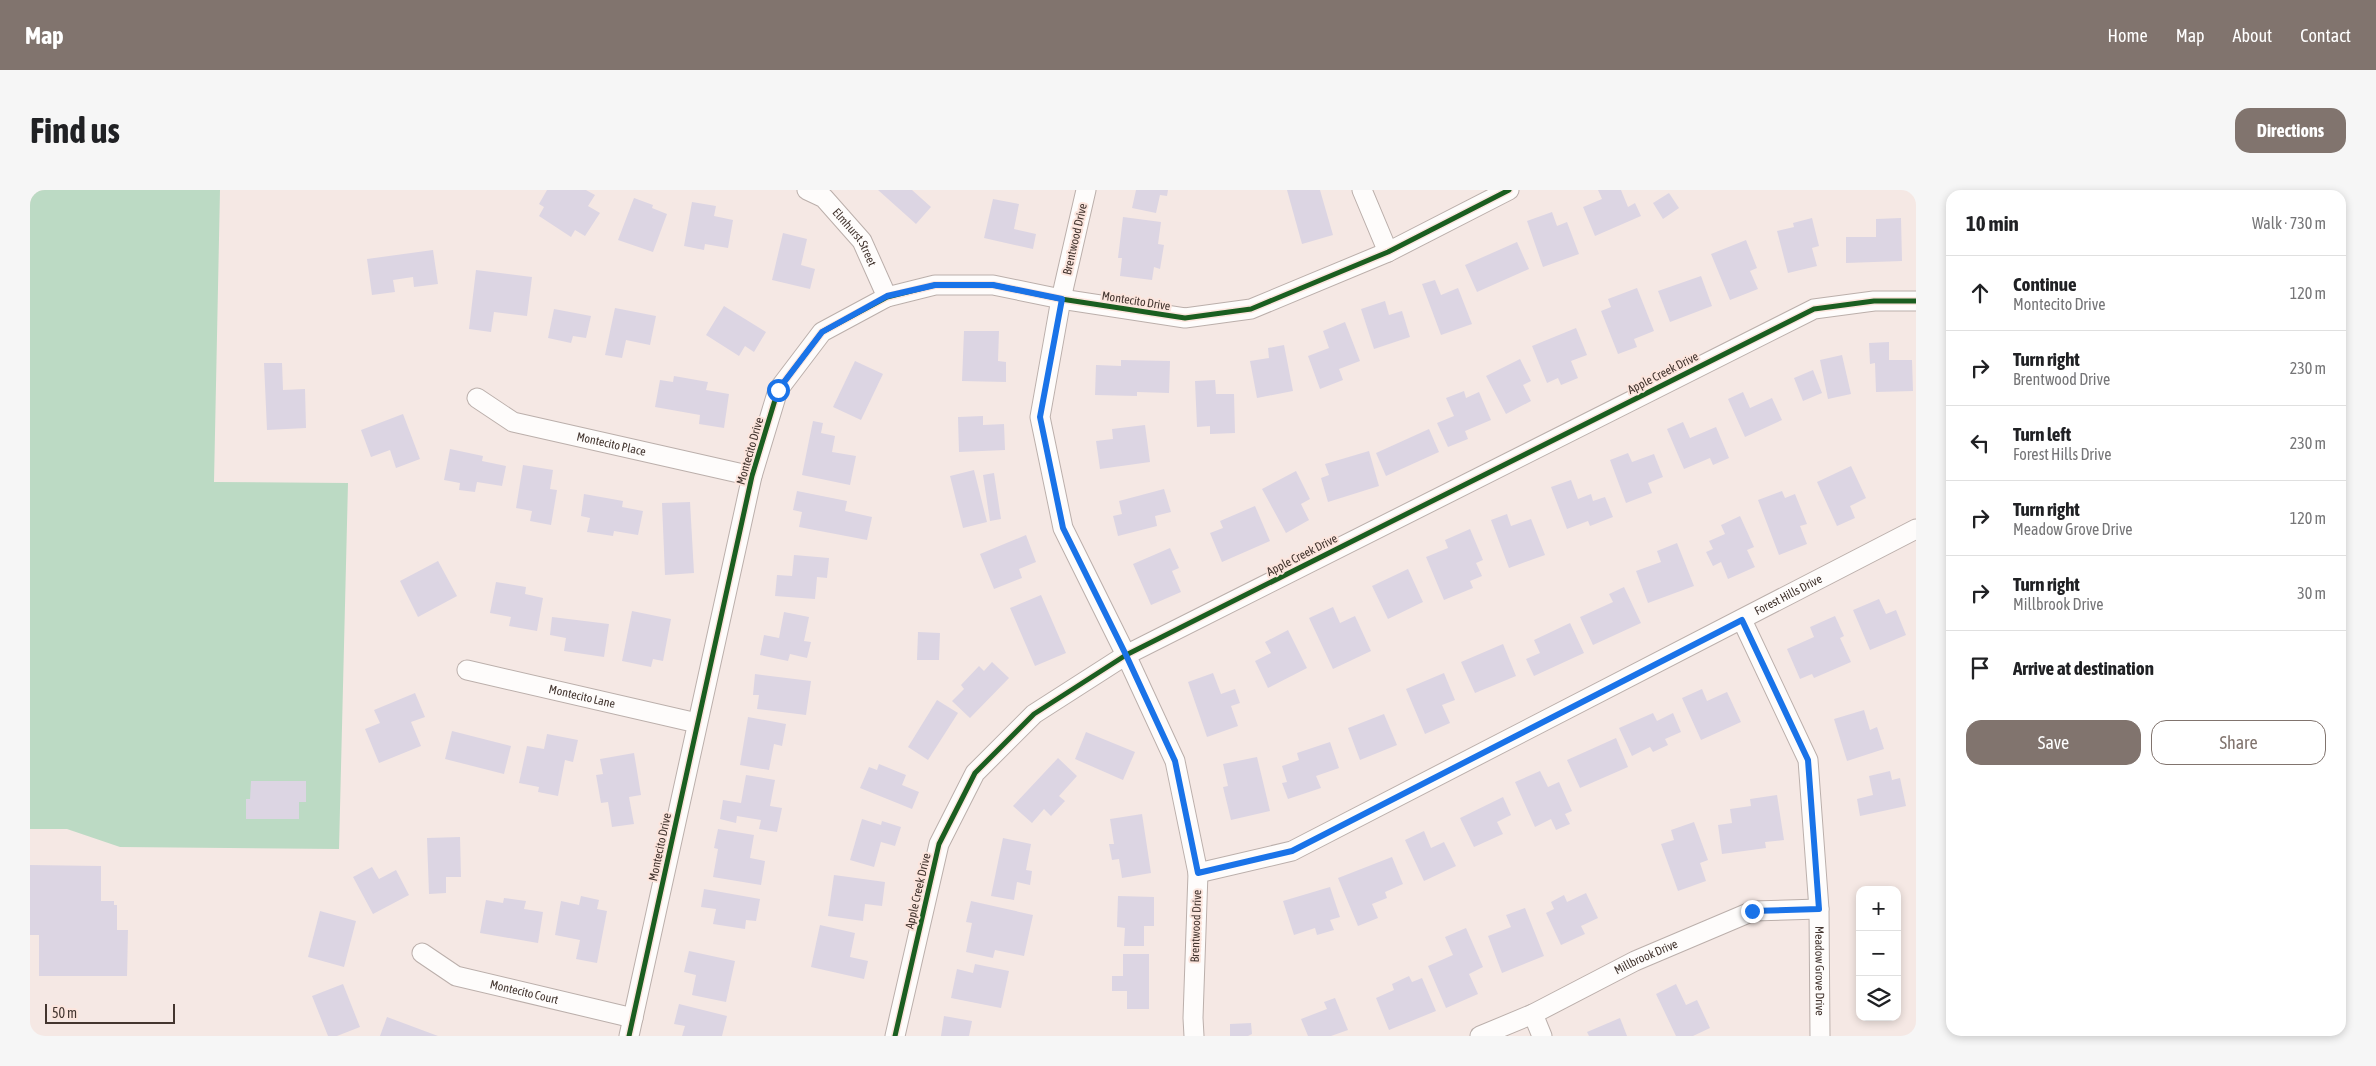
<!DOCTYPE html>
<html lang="en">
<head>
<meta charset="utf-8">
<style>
  :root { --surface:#fff; --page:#f6f6f6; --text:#202124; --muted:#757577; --line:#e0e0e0; --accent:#81746e }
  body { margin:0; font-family:"Asap Condensed",sans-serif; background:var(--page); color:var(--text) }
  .controls { position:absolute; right:15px; bottom:15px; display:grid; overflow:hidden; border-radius:10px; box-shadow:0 2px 8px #0003 }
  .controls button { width:45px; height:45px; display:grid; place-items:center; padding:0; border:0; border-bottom:1px solid var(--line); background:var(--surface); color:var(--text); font:25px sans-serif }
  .scale { position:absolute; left:15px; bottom:12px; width:130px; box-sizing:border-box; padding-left:5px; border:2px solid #43352f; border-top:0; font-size:14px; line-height:18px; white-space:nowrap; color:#43352f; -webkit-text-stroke:4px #fce5dd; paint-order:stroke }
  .stop { position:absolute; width:15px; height:15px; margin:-11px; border:4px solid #1a73e8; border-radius:50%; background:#fff }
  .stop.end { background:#1a73e8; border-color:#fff; box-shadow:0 1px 5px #0008 }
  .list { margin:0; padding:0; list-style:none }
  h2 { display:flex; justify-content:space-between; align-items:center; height:65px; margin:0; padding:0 20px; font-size:21px }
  h2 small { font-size:16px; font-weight:400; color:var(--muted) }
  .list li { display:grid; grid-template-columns:32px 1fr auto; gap:15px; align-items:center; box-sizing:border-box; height:75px; padding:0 20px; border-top:1px solid var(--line) }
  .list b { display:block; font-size:19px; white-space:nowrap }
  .list p { margin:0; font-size:16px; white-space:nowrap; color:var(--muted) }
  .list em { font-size:16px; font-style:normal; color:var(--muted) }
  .actions { display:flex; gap:10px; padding:15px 20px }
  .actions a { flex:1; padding:11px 0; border:1px solid var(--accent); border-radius:15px; text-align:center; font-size:18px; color:var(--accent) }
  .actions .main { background:var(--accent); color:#fff }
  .icon { flex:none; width:28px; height:28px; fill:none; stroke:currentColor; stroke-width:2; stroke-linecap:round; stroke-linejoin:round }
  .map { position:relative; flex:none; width:1886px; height:846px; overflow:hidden; border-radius:15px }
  header { display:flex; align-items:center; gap:30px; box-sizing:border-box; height:70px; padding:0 25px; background:var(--accent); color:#fff }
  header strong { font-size:24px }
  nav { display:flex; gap:28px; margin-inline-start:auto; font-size:18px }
  .intro { display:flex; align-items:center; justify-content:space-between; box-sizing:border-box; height:120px; padding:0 30px }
  h1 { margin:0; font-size:35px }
  .button { padding:12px 22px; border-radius:15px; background:var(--accent); color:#fff; font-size:18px; font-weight:700 }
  main { display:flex; gap:30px; padding:0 30px }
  aside { flex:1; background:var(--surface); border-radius:15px; box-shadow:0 2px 8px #0003 }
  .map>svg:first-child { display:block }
</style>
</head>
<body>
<header>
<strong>Map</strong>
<nav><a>Home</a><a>Map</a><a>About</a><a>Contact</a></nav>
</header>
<div class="intro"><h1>Find us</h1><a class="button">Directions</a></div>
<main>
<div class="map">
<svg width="1886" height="846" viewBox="0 0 1886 846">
  <rect width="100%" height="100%" fill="#f5e8e4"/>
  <polygon fill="#bcdac4" points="0,0 190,0 184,292 318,293 309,659 90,657 37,639 0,639"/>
  <g fill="#dcd5e3">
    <polygon points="517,0 556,0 565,5 558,16 570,23 555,46 545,40 541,47 509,26 514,17 509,14"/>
    <polygon points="848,0 882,0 901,17 886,34"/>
    <polygon points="1106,0 1138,0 1137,6 1130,5 1126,23 1102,18"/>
    <polygon points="1257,0 1290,0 1303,45 1272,54"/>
    <polygon points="1568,0 1591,0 1598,17 1605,13 1611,26 1565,46 1553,17 1572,9"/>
    <polygon points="1639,3 1649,18 1633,29 1623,13"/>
    <polygon points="604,8 623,15 622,18 637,24 623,62 588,50"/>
    <polygon points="963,9 989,14 984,39 1006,44 1003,59 954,48"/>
    <polygon points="662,12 686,16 684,26 703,30 698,58 675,54 674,60 654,56"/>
    <polygon points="1522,22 1527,36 1537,32 1549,64 1513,77 1497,31"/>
    <polygon points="1093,27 1131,32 1128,54 1134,55 1130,79 1124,77 1122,90 1090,86 1092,68 1088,68"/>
    <polygon points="1782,28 1789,56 1782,58 1787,76 1758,83 1747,41 1764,37 1763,33"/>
    <polygon points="1871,28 1872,71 1816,73 1816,47 1846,47 1846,29"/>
    <polygon points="753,43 777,49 771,75 785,79 780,99 742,90"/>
    <polygon points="1716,50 1727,78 1720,81 1728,99 1700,110 1681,64"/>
    <polygon points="1487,52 1499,79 1447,102 1435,75"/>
    <polygon points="403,60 408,94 384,97 383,87 363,90 365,102 342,105 337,69"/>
    <polygon points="446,80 502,87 497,126 464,122 461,142 439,139"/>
    <polygon points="1671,86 1682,116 1640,132 1628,101"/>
    <polygon points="1405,90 1411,105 1428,98 1442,134 1411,145 1392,94"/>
    <polygon points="1607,98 1624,141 1604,149 1607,157 1588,164 1571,121 1581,117 1578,109"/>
    <polygon points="1355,111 1359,125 1372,121 1380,147 1344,159 1331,119"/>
    <polygon points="694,116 736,142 724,162 715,156 709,166 676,145"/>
    <polygon points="585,118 626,126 620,155 596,150 592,168 575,165"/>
    <polygon points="524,119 561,126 556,148 543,146 541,153 518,148"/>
    <polygon points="1315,132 1330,171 1309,179 1313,190 1290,199 1278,166 1299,158 1293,141"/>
    <polygon points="1546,138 1557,165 1541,171 1548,188 1531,195 1528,188 1517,193 1502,156"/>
    <polygon points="934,141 969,141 968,171 976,172 976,192 932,191"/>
    <polygon points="1859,152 1859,170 1882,170 1883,201 1846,202 1845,173 1840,174 1839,153"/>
    <polygon points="1254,155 1263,201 1227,208 1220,171 1239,168 1238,158"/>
    <polygon points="1812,165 1821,204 1798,209 1790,170"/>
    <polygon points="1490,169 1501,191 1493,195 1501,211 1476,224 1456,186"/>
    <polygon points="1091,170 1140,171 1139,203 1107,202 1107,206 1065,205 1066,175 1091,176"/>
    <polygon points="825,171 853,184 831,230 803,217"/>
    <polygon points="234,173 252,173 253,200 275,199 276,238 237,240"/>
    <polygon points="1783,180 1792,203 1773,211 1764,188"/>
    <polygon points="644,186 678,192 676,200 699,204 694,238 669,234 670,225 625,217 630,190 643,192"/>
    <polygon points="1185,190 1186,204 1204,204 1205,243 1180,244 1180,236 1167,237 1165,191"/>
    <polygon points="1434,201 1436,208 1449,202 1461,230 1435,241 1438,249 1418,257 1407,233 1424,226 1416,208"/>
    <polygon points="1713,202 1720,218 1742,208 1752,230 1715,247 1698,209"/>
    <polygon points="373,224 390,269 366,278 360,260 341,267 331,240"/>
    <polygon points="953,226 953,235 974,234 975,260 929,262 928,227"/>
    <polygon points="783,231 793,233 791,243 805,246 802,262 826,266 820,295 772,285"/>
    <polygon points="1653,232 1660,248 1686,237 1699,268 1683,275 1680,268 1654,279 1637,239"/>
    <polygon points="1115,235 1120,272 1070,279 1066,251 1083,249 1082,239"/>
    <polygon points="1399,239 1409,262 1356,286 1346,263"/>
    <polygon points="420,259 453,266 452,271 476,276 472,296 447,292 445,302 429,300 430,293 414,290"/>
    <polygon points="1339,261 1349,296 1298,312 1291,288 1299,285 1295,274"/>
    <polygon points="1598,263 1602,272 1624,264 1633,287 1618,293 1622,303 1596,313 1580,270"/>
    <polygon points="493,275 523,280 520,299 527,300 521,335 500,331 502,321 486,318"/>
    <polygon points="1821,276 1836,308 1820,316 1825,328 1807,336 1787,292"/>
    <polygon points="944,280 957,332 933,338 920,286"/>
    <polygon points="1266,281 1280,309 1271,314 1279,330 1256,343 1232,299"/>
    <polygon points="964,283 971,329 960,331 953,285"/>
    <polygon points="1541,290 1548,309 1561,304 1563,311 1575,307 1583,327 1560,336 1558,331 1537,339 1521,297"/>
    <polygon points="1134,299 1141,322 1125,326 1127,336 1088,346 1083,326 1092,324 1089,311"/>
    <polygon points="767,301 817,311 815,321 842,327 837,350 769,337 772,322 763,320"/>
    <polygon points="1752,301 1755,308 1765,304 1777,334 1770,336 1777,354 1749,365 1728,310"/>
    <polygon points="554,304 593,311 592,317 613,321 608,345 584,341 583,346 557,342 560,328 551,326"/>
    <polygon points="660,312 664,383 635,385 632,313"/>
    <polygon points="1225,316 1240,351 1192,372 1180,343 1193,338 1190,331"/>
    <polygon points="1477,324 1481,336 1501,329 1515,365 1479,378 1461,330"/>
    <polygon points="1710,326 1724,357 1717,360 1725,377 1698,389 1691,372 1683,376 1676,362 1683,359 1679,351 1695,344 1691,335"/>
    <polygon points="1440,339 1453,370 1446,373 1452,386 1440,391 1443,398 1414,410 1396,367 1418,358 1415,350"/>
    <polygon points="996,345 1006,372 989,379 992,388 964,399 950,364"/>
    <polygon points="1647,353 1664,396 1618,413 1606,381 1631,372 1627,361"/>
    <polygon points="1140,358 1149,378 1142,381 1151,402 1121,415 1103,374"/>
    <polygon points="764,365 799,368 797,388 787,387 785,409 745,406 747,385 762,386"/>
    <polygon points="408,371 427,406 388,427 370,391"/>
    <polygon points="1378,379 1393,412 1358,429 1342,396"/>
    <polygon points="466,392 496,397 495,404 513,408 507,441 479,436 481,427 460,423"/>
    <polygon points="1594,397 1611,433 1563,455 1550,427 1583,412 1579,404"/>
    <polygon points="1011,405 1036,463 1005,476 980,418"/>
    <polygon points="1849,409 1856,424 1866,420 1876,445 1840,460 1823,420"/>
    <polygon points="1303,417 1310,433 1325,426 1341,461 1303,479 1279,428"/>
    <polygon points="602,421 641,429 633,471 623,469 621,477 592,471"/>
    <polygon points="754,422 779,427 774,451 781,452 777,468 760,464 758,471 730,465 734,445 749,448"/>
    <polygon points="1805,426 1814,446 1810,448 1821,472 1784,488 1782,484 1770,489 1757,459 1784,447 1780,437"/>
    <polygon points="522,427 579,434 574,467 534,461 536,448 520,445"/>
    <polygon points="1540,433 1554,463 1504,486 1496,469 1510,463 1504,450"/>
    <polygon points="1258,440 1277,478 1238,498 1225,471 1241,463 1235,452"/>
    <polygon points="888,442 910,443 909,470 887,470"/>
    <polygon points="1473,454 1486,486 1445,503 1431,472"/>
    <polygon points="962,472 979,488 940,528 922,511 934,499 931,495 949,476 954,481"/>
    <polygon points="1183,483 1191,504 1205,499 1210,513 1201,516 1208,536 1177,547 1158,492"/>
    <polygon points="1414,483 1425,510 1412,515 1420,533 1395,544 1376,499"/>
    <polygon points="725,484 781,491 776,525 727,519 729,505 723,505"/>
    <polygon points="1672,499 1677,511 1697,502 1711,532 1671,550 1652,508"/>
    <polygon points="385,503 395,527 381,532 391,556 349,573 335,539 350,533 344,520"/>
    <polygon points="907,510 928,523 898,570 878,557"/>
    <polygon points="1834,520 1840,540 1847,537 1854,559 1817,571 1804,529"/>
    <polygon points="1623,523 1627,531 1643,523 1651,542 1635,549 1638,555 1623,562 1620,557 1602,566 1589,538"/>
    <polygon points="1354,524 1367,555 1330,570 1318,538"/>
    <polygon points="718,527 756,534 752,556 744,554 739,580 710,575"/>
    <polygon points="422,541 481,556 474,584 415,569"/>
    <polygon points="1056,542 1105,562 1093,590 1045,569"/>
    <polygon points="517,544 548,550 543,572 535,570 528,606 508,602 509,597 489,593 497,556 514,559"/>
    <polygon points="1586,548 1598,577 1550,598 1537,570"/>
    <polygon points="1300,552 1309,578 1286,586 1291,598 1258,609 1252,593 1257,592 1252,576 1269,570 1267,563"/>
    <polygon points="604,563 611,605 599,607 604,634 582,637 578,612 571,613 566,585 573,584 570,569"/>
    <polygon points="1227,567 1240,621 1201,630 1193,597 1198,596 1193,574"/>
    <polygon points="1028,568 1047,586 1029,606 1035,611 1021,626 1014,619 1002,633 983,616"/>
    <polygon points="849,574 876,585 872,595 889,602 882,619 830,598 839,577 847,580"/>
    <polygon points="1510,581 1518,597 1529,592 1542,621 1535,624 1540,634 1526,640 1521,629 1505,637 1485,592"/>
    <polygon points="1860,581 1862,590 1870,588 1876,616 1830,626 1827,609 1843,605 1839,586"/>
    <polygon points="716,585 745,590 740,616 752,618 747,642 729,639 731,630 707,626 706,633 690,629 693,610 711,613"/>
    <polygon points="221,591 276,591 276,612 269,612 269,629 216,629 216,609 220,609"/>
    <polygon points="1747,605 1754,650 1735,652 1736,658 1692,664 1688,635 1702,633 1700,619 1721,616 1720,609"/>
    <polygon points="1473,607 1481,625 1467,632 1473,644 1444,657 1430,628"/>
    <polygon points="1112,624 1121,683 1092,688 1089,669 1082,670 1079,654 1084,654 1080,629"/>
    <polygon points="832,629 851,635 852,631 871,637 865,656 851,652 844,677 820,670"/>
    <polygon points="1664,632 1678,670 1670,673 1676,691 1648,701 1631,654 1644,650 1641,640"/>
    <polygon points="688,639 724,645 720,668 735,671 731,695 683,687 688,659 684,658"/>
    <polygon points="1394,641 1401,658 1414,652 1426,676 1394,691 1375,650"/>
    <polygon points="430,647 431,687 416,687 416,703 399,704 397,648"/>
    <polygon points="973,648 1001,654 996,680 1002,681 1000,695 987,692 984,710 961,706"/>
    <polygon points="1362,667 1373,694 1355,702 1357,708 1342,714 1348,728 1328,736 1308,688"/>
    <polygon points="0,675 71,676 71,711 84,711 84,715 87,715 87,740 98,740 97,786 9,786 9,745 0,745"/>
    <polygon points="342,677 349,689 366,680 379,705 343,724 323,687"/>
    <polygon points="804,685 855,692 852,716 835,714 833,731 798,726"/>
    <polygon points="1300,697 1310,727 1300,730 1304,740 1287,745 1285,738 1264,745 1253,711"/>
    <polygon points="674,699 730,709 726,731 716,730 715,739 683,734 686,719 671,717"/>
    <polygon points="1556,703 1568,728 1551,736 1555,744 1531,755 1516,723 1524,719 1521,712 1534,705 1537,712"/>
    <polygon points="551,706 569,710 567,719 577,721 567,773 546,769 550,750 525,745 531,711 549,715"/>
    <polygon points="1088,706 1124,707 1124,736 1114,736 1114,756 1094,756 1095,738 1087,737"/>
    <polygon points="474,708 496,711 494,719 513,722 508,753 450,743 456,710 473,713"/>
    <polygon points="941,711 1003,725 994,766 965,760 963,768 936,762 942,733 936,732"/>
    <polygon points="1495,718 1514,766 1472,783 1458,746 1481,737 1476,725"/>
    <polygon points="290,721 326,731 314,777 278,767"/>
    <polygon points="790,735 825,743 820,767 838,771 834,789 781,777"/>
    <polygon points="1436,738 1453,777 1439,784 1448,804 1416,818 1398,776 1423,765 1415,747"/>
    <polygon points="659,761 705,771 696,812 662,805 666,785 654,782"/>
    <polygon points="1093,764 1119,764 1119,819 1097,819 1097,801 1082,801 1082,786 1093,786"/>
    <polygon points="945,774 979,781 971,818 921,808 927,779 943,783"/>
    <polygon points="1379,786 1382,792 1392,788 1406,821 1359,840 1346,808 1364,800 1362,794"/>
    <polygon points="313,794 330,837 307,846 298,846 282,806"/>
    <polygon points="1646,794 1656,815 1667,810 1680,838 1663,846 1646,846 1626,804"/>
    <polygon points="1305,808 1318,840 1301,846 1278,846 1271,829 1297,819 1294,812"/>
    <polygon points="649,814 697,826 692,846 652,846 655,836 644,834"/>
    <polygon points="914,826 942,831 939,846 911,846"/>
    <polygon points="357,827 408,846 350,846"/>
    <polygon points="1590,828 1597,846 1559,846 1557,842"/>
    <polygon points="1221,833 1222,844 1218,846 1200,846 1200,834"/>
  </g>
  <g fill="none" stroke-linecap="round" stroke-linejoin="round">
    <defs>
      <g id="minor">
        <path id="s1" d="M777,0L794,8L832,51L857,107"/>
        <polyline points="1056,0 1031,109 1010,227 1033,338 1096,465 1145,571 1168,683 1163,828 1164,846"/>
        <polyline points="1332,0 1358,62"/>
        <path id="s2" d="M447,208L483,232L722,286"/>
        <path id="s3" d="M1712,430L1778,570L1789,719L1790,846"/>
        <path id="s4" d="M437,480L667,533"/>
        <path id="s5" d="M1168,683L1262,661L1886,339"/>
        <path id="s6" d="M392,763L426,786L603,828"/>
        <polyline points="1503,824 1512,846"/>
        <polyline points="599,846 722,286 748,200 792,142 857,107 905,95 963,95 1031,109 1155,128 1221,119 1358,62 1479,0"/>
        <polyline points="865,846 909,654 945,583 1004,524 1096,465 1784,119 1844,111 1886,111"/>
        <path id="s7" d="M1450,846L1503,824L1605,771L1723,721L1789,719"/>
      </g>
    </defs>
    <use href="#minor" stroke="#bbafab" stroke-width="21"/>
    <use href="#minor" stroke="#fefcfb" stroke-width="19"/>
    <defs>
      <g id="cycleway">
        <polyline points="599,846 722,286 748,200 792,142 857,107 905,95 963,95 1031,109 1155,128 1221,119 1358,62 1479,0"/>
        <polyline points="865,846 909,654 945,583 1004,524 1096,465 1784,119 1844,111 1886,111"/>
      </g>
    </defs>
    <use href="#cycleway" stroke="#fce5dd" stroke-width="8"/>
    <use href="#cycleway" stroke="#1b5e20" stroke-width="5"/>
  </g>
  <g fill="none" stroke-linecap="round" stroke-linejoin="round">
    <polyline stroke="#1a73e8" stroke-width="6" points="748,200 792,142 857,106 905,95 963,95 1032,109 1010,227 1033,338 1096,465 1145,571 1168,683 1262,661 1712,430 1778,570 1789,719 1722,721"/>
  </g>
  <g text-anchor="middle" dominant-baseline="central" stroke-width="4" stroke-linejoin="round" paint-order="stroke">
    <g font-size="12" fill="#43352f" stroke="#fce5dd">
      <text stroke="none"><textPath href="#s1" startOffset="69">Elmhurst Street</textPath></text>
      <text transform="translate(1045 49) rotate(-77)">Brentwood Drive</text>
      <text transform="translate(1106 111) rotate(9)">Montecito Drive</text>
      <text transform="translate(1633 183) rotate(-27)">Apple Creek Drive</text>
      <text stroke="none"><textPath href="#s2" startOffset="144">Montecito Place</textPath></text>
      <text transform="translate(720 261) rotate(-74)">Montecito Drive</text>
      <text transform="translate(1272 365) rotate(-27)">Apple Creek Drive</text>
      <text stroke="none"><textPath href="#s5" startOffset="655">Forest Hills Drive</textPath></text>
      <text stroke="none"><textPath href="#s4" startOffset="118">Montecito Lane</textPath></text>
      <text transform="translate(630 657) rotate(-78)">Montecito Drive</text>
      <text transform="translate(888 701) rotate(-77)">Apple Creek Drive</text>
      <text transform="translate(1166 736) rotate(-88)">Brentwood Drive</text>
      <text stroke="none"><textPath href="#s7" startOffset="184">Millbrook Drive</textPath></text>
      <text stroke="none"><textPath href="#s3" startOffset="366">Meadow Grove Drive</textPath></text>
      <text stroke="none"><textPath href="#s6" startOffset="111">Montecito Court</textPath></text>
    </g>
  </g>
</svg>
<div class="controls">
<button>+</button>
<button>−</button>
<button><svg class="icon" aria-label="layers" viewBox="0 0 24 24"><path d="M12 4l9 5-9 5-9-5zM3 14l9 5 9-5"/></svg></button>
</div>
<div class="scale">50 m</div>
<div class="stop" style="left:748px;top:200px"></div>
<div class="stop end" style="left:1722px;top:721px"></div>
</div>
<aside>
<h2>10 min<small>Walk · 730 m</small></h2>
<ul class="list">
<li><svg class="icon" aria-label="ahead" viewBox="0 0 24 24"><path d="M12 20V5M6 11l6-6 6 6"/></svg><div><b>Continue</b><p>Montecito Drive</p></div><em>120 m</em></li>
<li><svg class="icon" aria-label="right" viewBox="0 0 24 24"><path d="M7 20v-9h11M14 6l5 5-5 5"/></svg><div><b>Turn right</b><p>Brentwood Drive</p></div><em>230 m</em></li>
<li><svg class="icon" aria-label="left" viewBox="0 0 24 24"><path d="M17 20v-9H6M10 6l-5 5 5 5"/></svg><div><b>Turn left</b><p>Forest Hills Drive</p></div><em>230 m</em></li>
<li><svg class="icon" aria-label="right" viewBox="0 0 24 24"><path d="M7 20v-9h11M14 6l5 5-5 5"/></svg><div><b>Turn right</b><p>Meadow Grove Drive</p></div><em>120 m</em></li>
<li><svg class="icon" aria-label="right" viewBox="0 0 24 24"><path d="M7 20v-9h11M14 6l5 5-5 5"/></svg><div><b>Turn right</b><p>Millbrook Drive</p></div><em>30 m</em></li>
<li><svg class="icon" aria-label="arrive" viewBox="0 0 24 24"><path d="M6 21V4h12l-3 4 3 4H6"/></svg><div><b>Arrive at destination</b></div></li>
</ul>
<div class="actions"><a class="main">Save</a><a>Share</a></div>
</aside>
</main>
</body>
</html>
